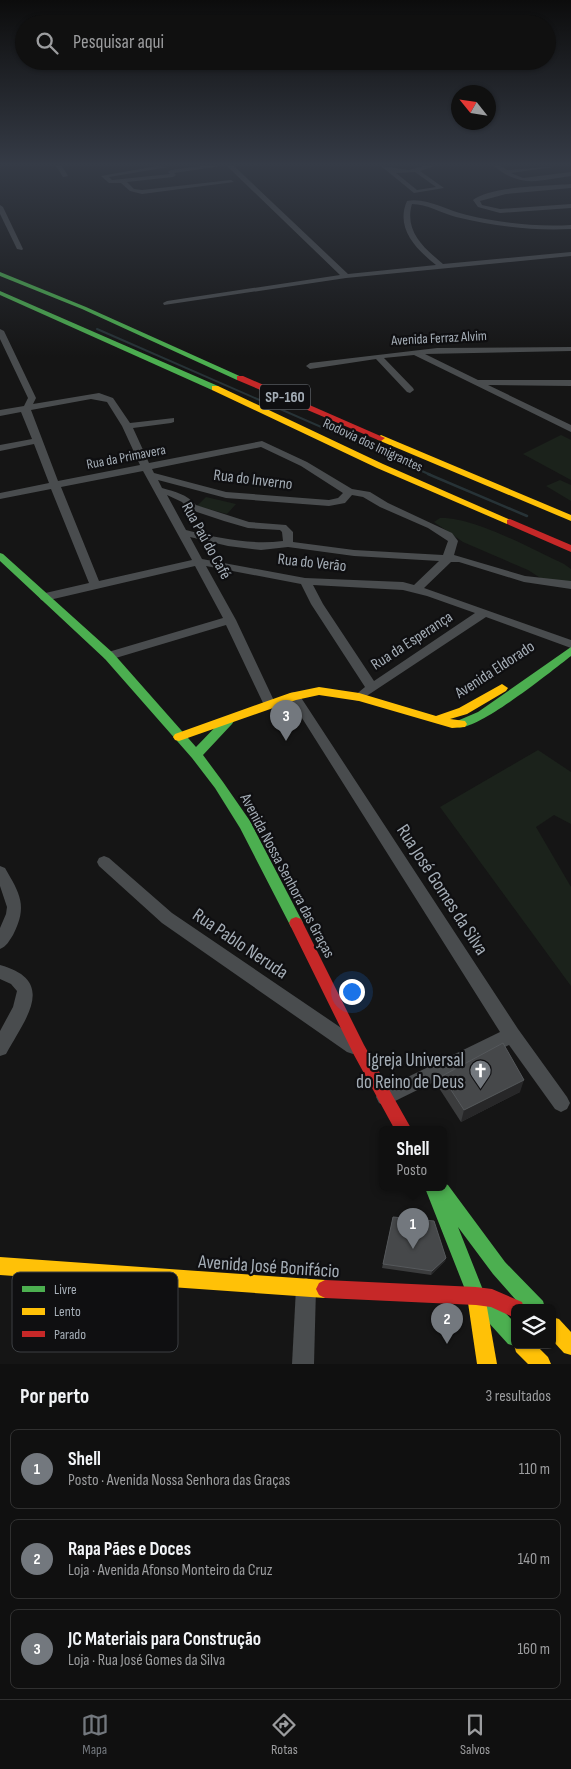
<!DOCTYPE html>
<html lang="pt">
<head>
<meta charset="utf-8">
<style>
  :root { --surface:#101010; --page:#1e1e1e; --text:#f1f3f6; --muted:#9c9d9f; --line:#303030; --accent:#73787e }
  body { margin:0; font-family:"Sofia Sans Condensed",sans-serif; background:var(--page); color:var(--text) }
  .controls { position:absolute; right:15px; bottom:15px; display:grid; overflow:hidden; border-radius:8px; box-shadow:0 1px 4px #0004 }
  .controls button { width:45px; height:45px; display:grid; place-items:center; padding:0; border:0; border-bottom:1px solid var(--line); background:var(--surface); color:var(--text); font:25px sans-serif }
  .compass { position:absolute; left:451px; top:85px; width:45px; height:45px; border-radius:50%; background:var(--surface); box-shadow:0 1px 4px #0004; rotate:300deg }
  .you { position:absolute; left:351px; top:991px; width:18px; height:18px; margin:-12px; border:4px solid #fff; border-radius:50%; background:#1a73e8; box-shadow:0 0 0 8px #1a73e833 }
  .badge { display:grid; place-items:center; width:32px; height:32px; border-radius:50%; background:var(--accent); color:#fff; font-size:16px; font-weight:700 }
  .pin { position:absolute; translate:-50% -41px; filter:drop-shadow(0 1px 2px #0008) }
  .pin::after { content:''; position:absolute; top:26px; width:18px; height:15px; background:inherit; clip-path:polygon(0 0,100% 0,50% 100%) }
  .popup { position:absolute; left:379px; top:1126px; width:68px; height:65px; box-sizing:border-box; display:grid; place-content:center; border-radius:8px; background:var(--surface); filter:drop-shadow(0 1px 4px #0005); font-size:16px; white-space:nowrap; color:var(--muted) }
  .popup b { font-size:19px; color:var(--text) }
  .popup::after { content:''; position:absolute; left:50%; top:100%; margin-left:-10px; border:10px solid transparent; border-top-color:var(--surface) }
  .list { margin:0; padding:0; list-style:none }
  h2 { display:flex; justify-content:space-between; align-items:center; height:65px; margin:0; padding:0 20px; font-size:21px }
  h2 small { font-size:16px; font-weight:400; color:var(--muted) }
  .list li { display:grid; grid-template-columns:32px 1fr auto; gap:15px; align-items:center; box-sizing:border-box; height:80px; margin:0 10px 10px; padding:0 10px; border:1px solid var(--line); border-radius:8px }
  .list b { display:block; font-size:19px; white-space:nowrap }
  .list p { margin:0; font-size:16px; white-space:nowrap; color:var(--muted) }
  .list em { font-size:16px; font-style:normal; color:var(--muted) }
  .icon { flex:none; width:28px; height:28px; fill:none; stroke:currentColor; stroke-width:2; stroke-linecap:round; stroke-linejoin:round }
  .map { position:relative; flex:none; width:571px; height:1364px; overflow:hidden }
  .search { position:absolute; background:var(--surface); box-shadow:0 1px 4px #0004; left:15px; right:15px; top:15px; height:55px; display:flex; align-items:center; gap:12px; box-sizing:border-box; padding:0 18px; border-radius:28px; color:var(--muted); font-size:19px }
  .sheet { height:335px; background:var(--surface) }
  nav { display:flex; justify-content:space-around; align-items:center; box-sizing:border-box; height:70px; border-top:1px solid var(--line); background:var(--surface); font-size:14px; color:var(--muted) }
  nav a { display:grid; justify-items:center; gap:2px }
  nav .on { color:var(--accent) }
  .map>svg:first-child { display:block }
</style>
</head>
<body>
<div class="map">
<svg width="571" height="1364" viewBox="0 0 571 1364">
  <rect width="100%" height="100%" fill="#151515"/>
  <g fill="#1b221b">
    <polygon points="561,435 571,440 571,480 523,454"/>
    <polygon points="560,480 571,485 571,501 546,486"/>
    <polygon points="206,497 236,504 227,514 197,506"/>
    <path d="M440,518C472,516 534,550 564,564L571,569V583L542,579L528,570L463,542L434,522Z"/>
    <polygon points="538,750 571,772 571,824 554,815 536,827 571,887 571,986 440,807"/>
  </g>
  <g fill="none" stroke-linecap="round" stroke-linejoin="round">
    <polyline stroke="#273337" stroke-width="2" points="97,329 431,475"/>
    <polyline stroke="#273337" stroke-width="2.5" points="428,474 527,516"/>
    <g fill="#494c4e" fill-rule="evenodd">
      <polygon points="56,166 62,166 68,176 63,177"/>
      <polygon points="157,166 168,167 109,177 112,180 170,174 168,172 171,170 201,166 221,166 174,173 176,175 173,177 127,182 134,189 142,190 231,180 234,182 142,194 130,191 121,183 109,183 101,176"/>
      <path d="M227,166H234L348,274L436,265C416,249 395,228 407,201C426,197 448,211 467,215C501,223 535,227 571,225V229C532,231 494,226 456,217C441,213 427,204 412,204C404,231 424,248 443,264L571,252V256L346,278L164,305L163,303L167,301L340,275Z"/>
      <path d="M381,166L409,170L423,166H434L420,171L444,188L414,193ZM415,172L436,187L417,190L396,173Z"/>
      <path d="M494,166H501L507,170L560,166L511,173L523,178L571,172V176C539,180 521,189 494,166Z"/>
      <path d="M571,184V188L506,194L480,201L482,205L500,209L571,204V208L500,213L478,207L473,200C490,186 548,186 571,184Z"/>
      <polygon points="0,205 3,207 23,249 22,250 17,249 0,214"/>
      <path d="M0,329L4,331L36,398L33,404L99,393L113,398L130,423L174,418V422L171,423L133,428L149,463L262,441L307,462L352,489L370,492L388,503L452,533L458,541L454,555L525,576L571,581V589L524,582L459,562H451L424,588L571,640V648L486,617L359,701L355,700L353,697L365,687L311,604L301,584L206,566L236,620L276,705L275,708H265L264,705L226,625L109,660L105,659L103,656L105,653L223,618L195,566L45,601L41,600L39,597L41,594L89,583L51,489L0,499V493L49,483L34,444L0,451V445L32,439L21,412L0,416V410L24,406L28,398L0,339ZM91,399L107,402L122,426L140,465L58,481L31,410ZM261,447L301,466L343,493L338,498L329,500L226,492L154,473L152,469ZM143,471L192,560L99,581L61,487ZM158,480L226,498L329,506L345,503L352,495L363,497L380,507L428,528L448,541L443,555L354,550L293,542V532L286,525L249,522L196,505C186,494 176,492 162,488ZM167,495L182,502L188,509L224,521L248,528L280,530L282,532L283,541C249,545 218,538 186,530ZM190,537L228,546L261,550L288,547L354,556L439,561L414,585L403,582L305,578L202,559ZM313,585L403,590L427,596L475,613L374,681L323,604Z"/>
      <polygon points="571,347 571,351 425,354 478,380 571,380 571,386 488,385 571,425 571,432 414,355 384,358 413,388 414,390 410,393 407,392 376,359 310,369 306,366 310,363 437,348"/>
      <polygon points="294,692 298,693 518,1029 567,1097 570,1103 567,1109 561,1112 555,1109 509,1045 391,1103 385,1106 379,1103 376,1097 379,1091 500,1032 290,699 288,696 290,693"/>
      <polygon points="104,856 109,858 172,913 359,1040 362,1046 359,1052 353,1054 347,1052 162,923 99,866 97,862 99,858"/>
      <path d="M0,866L5,868C20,894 28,906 13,935C9,941 7,946 0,949V928L6,914L7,907L0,886Z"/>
      <path d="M0,965C58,981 25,1019 6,1054L0,1056V1031L13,1007L17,991L11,984L0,979Z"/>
      <polygon points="306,1278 313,1281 316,1288 314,1364 292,1364 296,1288 299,1281"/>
    </g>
    <g fill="#4caf50" fill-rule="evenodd">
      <polygon points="0,272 86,307 244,378 237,380 82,309 0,276"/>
      <polygon points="0,291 218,386 219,388 212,390 0,295"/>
      <polygon points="0,553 3,554 113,653 196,747 224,718 232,718 234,721 232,724 203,755 223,782 250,821 301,919 303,923 301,927 296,929 291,927 240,828 215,788 192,758 105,659 0,561"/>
      <path d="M571,647V656C553,670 475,733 457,727L455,724L457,721L478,712Z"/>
      <polygon points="443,1183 448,1185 505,1262 543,1301 545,1308 523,1308 493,1274 458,1227 483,1290 515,1323 515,1345 518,1345 515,1346 508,1344 470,1302 425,1188 443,1188"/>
    </g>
    <g fill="#ffc107" fill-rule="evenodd">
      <polygon points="212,386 218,386 383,464 515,522 513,524 507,524 377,468 212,390"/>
      <polygon points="381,435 571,515 571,521 378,440 377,438"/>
      <polygon points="502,684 508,688 506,691 467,714 450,719 465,721 467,724 465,727 452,728 359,701 319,695 296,700 179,741 175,740 173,737 175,734 290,693 319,687 359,693 436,716 459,708"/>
      <polygon points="0,1257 325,1280 331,1283 334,1289 331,1295 325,1298 0,1275"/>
      <polygon points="476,1287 482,1290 485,1296 497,1364 477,1364 467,1296 470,1290"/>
      <polygon points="552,1317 559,1319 571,1332 571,1355 564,1353 552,1340"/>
      <polygon points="515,1342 515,1345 536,1345 548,1357 551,1364 528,1364 516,1352 514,1345"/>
    </g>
    <g fill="#c62828" fill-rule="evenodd">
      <polygon points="237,376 243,376 385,438 381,441 378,440 237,380"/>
      <polygon points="510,519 571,545 571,552 507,524 507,520"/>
      <polygon points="296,917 301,919 364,1045 412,1130 395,1130 354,1055 289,923 291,919"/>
      <polygon points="325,1280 476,1287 492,1289 522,1302 524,1308 515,1308 515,1318 491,1307 476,1305 325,1298 319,1295 316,1289 319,1283"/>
    </g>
  </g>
  <g fill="#3b3c3d">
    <polygon points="442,1076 520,1092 461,1122 439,1088"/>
    <polygon points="393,1217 446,1258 445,1261 431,1275 382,1268"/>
  </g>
  <g fill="#272728">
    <polygon points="524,1080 520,1092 461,1122 464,1110"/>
    <polygon points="446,1258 445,1261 431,1275 432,1271"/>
  </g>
  <g fill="#46484a" stroke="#55585b">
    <polygon points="503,1043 524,1080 464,1110 442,1076"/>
    <polygon points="393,1217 434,1221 446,1258 432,1271 383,1264"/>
  </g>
  <linearGradient id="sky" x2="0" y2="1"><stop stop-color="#0c0c0c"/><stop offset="0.46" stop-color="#353b46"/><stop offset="1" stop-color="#353b46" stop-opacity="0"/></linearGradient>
  <rect width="571" height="357" fill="url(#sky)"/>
  <defs>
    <symbol id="church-pin" viewBox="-11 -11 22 30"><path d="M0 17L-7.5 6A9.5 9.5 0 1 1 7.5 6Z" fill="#73787e" stroke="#0f0f11"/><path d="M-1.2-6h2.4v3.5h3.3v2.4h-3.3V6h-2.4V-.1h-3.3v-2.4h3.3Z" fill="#fff"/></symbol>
  </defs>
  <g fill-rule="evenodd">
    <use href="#church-pin" x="468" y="1058" width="25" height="34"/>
  </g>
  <g text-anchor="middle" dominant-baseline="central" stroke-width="4.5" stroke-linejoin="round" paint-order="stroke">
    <g font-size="14" fill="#a5aeb7" stroke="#0f0f11">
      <text transform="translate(439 338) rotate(-3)">Avenida Ferraz Alvim</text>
      <text transform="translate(373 445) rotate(25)">Rodovia dos Imigrantes</text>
      <text transform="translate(126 457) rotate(-11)">Rua da Primavera</text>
    </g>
    <rect fill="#0f0f11" stroke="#787e85" stroke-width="1" x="260" y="384.5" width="50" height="25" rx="4"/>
    <g font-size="15" font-weight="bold" fill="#a5aeb7">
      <text x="285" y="397">SP-160</text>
    </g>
    <g font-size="16" fill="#a5aeb7" stroke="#0f0f11">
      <text transform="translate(253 480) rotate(7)">Rua do Inverno</text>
      <text transform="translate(206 541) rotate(61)">Rua Paú do Café</text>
      <text transform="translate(312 563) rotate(6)">Rua do Verão</text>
      <text transform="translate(412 641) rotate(-33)">Rua da Esperança</text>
      <text transform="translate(495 670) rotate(-33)">Avenida Eldorado</text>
      <text transform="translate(287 876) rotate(62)">Avenida Nossa Senhora das Graças</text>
    </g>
    <g font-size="19" fill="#a5aeb7" stroke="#0f0f11">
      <text transform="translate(442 890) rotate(57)">Rua José Gomes da Silva</text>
      <text transform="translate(240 944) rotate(34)">Rua Pablo Neruda</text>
      <text transform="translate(269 1267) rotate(4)">Avenida José Bonifácio</text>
    </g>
    <g font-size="19" fill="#a5aeb7" stroke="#0f0f11" text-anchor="end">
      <text x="464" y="1060">Igreja Universal<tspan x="464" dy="22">do Reino de Deus</tspan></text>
    </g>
  </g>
  <rect x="12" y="1272" width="166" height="80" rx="8" fill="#0f0f11" stroke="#3c3f43" stroke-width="1"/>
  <rect x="22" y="1286" width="23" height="6" fill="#4caf50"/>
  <rect x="22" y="1308" width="23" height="7" fill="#ffc107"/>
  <rect x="22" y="1331" width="23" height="6" fill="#c62828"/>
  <g font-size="14" fill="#a5aeb7">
    <text x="54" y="1294">Livre</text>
    <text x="54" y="1316">Lento</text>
    <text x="54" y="1339">Parado</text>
  </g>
</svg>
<div class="controls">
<button><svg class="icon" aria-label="layers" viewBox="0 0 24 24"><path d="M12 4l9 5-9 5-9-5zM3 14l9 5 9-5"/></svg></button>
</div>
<svg class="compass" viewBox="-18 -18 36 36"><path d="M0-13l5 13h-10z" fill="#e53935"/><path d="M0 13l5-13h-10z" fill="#9c9d9f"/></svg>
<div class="you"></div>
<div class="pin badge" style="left:413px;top:1249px">1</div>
<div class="popup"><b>Shell</b>Posto</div>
<div class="pin badge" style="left:447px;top:1344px">2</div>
<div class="pin badge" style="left:286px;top:741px">3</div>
<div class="search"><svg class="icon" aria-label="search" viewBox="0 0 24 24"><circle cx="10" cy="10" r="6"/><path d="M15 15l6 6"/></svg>Pesquisar aqui</div>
</div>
<section class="sheet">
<h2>Por perto<small>3 resultados</small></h2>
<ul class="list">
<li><span class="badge">1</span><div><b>Shell</b><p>Posto · Avenida Nossa Senhora das Graças</p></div><em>110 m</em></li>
<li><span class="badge">2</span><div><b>Rapa Pães e Doces</b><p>Loja · Avenida Afonso Monteiro da Cruz</p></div><em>140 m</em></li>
<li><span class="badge">3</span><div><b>JC Materiais para Construção</b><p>Loja · Rua José Gomes da Silva</p></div><em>160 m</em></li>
</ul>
</section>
<nav>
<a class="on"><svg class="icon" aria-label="map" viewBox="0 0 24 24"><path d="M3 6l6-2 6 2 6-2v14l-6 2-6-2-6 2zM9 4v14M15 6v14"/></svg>Mapa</a>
<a><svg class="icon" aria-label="directions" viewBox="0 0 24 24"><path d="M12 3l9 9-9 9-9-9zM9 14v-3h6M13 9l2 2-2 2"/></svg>Rotas</a>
<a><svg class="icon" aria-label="saved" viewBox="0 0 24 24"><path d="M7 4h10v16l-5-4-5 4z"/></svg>Salvos</a>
</nav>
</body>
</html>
